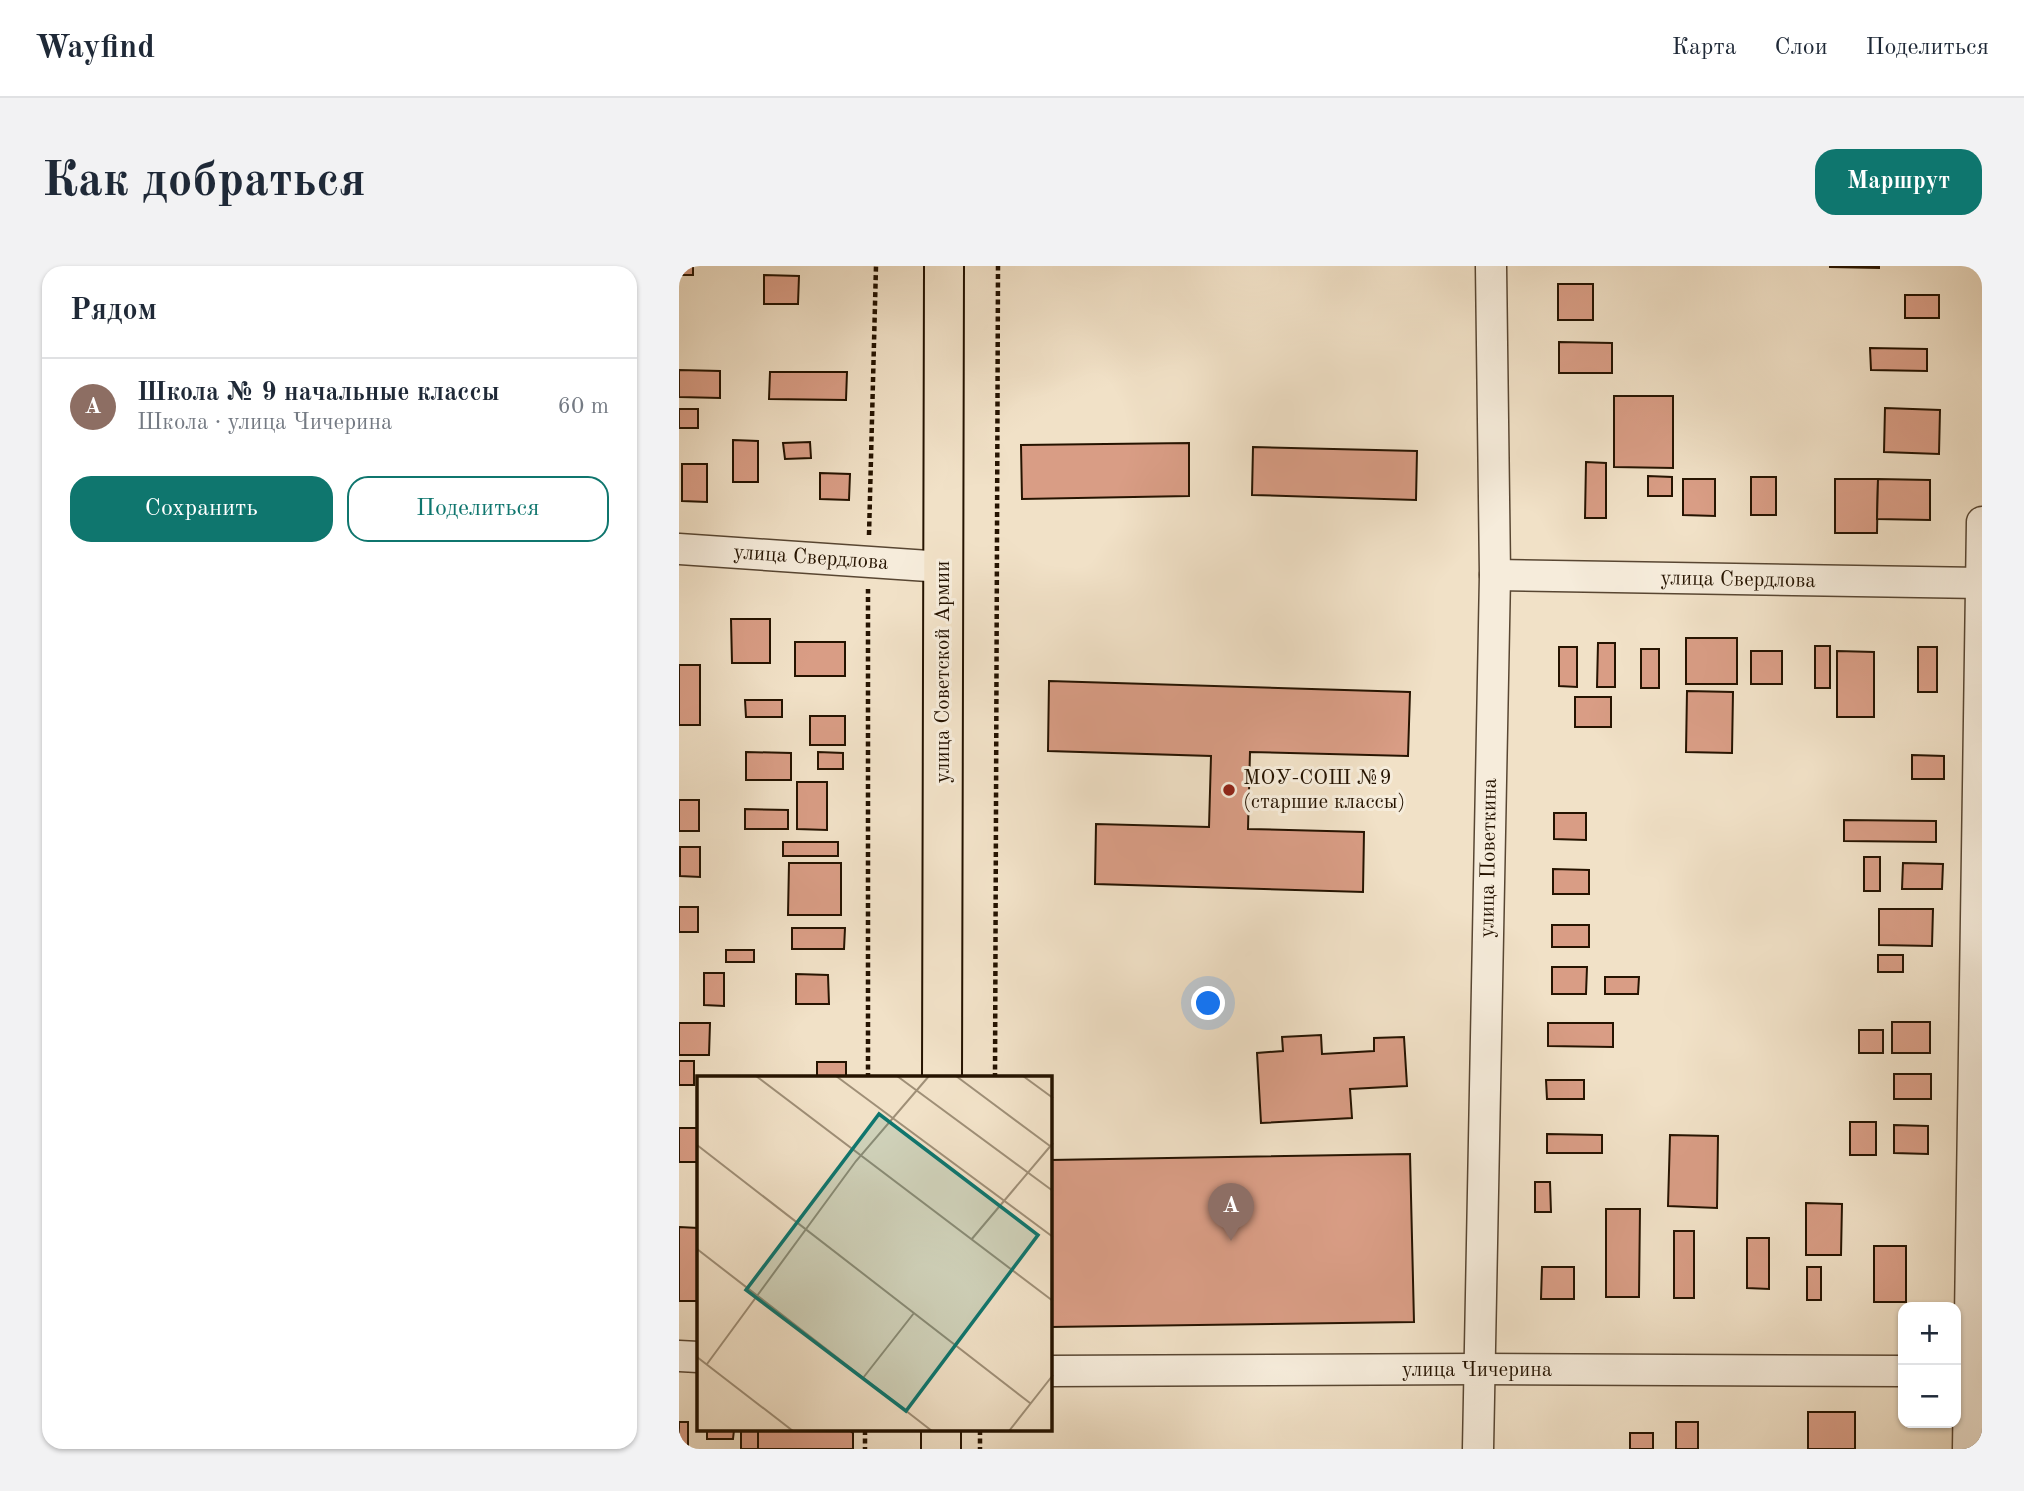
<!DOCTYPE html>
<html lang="ru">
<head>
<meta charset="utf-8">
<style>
  :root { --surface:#fff; --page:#f2f2f3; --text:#1f2937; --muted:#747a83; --line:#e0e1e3; --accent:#0f766e }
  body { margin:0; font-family:"Old Standard TT",serif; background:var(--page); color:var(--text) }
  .controls { position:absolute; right:21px; bottom:21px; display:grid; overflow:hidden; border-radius:14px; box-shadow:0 2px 5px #0004 }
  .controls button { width:63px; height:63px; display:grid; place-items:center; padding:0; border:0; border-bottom:2px solid var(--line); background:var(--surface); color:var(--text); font:35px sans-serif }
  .you { position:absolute; left:530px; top:738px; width:24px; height:24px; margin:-18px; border:5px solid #fff; border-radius:50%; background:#1a73e8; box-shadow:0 0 0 10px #1a73e833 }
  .badge { display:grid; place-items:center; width:46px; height:46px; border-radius:50%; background:var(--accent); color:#fff; font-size:23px; font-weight:700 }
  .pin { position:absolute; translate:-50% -58px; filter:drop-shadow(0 2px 4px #0008) }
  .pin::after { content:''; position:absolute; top:37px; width:24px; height:21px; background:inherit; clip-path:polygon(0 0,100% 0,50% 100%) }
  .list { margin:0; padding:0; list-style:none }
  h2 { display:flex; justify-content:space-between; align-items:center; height:91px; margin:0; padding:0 28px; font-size:30px }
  h2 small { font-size:23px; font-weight:400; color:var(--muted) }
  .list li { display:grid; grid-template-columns:46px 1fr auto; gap:21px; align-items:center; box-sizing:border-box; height:98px; padding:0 28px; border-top:2px solid var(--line) }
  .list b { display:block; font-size:26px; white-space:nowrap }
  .list p { margin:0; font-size:23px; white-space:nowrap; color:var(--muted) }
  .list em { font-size:23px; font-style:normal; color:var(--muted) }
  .actions { display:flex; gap:14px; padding:21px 28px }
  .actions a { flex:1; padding:16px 0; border:2px solid var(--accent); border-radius:21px; text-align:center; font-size:24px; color:var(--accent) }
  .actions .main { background:var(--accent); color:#fff }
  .map { position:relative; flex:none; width:1303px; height:1183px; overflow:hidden; border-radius:21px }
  header { display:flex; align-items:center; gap:42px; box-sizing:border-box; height:98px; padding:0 35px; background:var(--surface); border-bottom:2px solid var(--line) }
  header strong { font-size:33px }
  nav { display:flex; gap:38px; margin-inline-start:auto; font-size:24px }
  .intro { display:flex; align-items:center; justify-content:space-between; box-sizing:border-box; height:168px; padding:0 42px }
  h1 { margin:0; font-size:49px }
  .button { padding:18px 32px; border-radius:21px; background:var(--accent); color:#fff; font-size:24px; font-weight:700 }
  main { display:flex; gap:42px; padding:0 42px }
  aside { flex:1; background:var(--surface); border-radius:21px; box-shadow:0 2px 5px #0004 }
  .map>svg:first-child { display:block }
</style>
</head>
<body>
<header>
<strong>Wayfind</strong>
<nav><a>Карта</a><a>Слои</a><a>Поделиться</a></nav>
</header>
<div class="intro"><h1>Как добраться</h1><a class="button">Маршрут</a></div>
<main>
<aside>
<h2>Рядом<small></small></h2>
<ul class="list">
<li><span class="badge" style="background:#8d6e63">A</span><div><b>Школа № 9 начальные классы</b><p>Школа · улица Чичерина</p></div><em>60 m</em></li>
</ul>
<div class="actions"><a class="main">Сохранить</a><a>Поделиться</a></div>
</aside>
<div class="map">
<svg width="1303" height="1183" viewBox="0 0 1303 1183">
  <rect width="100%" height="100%" fill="#f1e1c7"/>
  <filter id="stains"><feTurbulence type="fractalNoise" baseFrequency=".00286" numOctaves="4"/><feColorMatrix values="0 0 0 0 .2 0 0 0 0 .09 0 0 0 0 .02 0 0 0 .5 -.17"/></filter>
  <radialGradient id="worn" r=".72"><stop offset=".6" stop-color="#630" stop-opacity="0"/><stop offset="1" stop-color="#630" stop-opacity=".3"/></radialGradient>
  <g fill="#d99d85" stroke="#251300" stroke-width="2">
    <rect x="0" y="0" width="14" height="9"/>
    <polygon points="1151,0 1200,0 1200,2 1151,1"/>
    <polygon points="85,9 120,10 119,38 85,38"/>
    <rect x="879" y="18" width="35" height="36"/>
    <rect x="1226" y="29" width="34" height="23"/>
    <polygon points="880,76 933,77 933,107 880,107"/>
    <polygon points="1191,82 1248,83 1248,105 1192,104"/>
    <polygon points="0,104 41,105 41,132 0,131"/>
    <polygon points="91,106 168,106 167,134 90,133"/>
    <polygon points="935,130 994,130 994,202 935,201"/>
    <polygon points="1206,142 1261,144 1260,188 1205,186"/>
    <rect x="0" y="143" width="19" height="19"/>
    <polygon points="54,174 79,175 79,216 54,216"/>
    <polygon points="131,176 132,192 106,193 104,177"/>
    <polygon points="510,177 510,230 343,233 342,179"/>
    <polygon points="574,181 738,185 737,234 573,229"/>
    <polygon points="907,196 927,197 927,252 906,252"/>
    <polygon points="3,198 28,198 28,236 3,235"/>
    <polygon points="141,207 171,208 170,234 141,233"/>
    <polygon points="969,210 993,211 993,230 969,230"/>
    <rect x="1072" y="211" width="25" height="38"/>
    <polygon points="1004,213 1036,213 1036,250 1004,249"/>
    <polygon points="1156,213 1199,213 1198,267 1156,267"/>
    <polygon points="1199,213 1251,214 1251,254 1198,253"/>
    <polygon points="52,353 91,353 91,397 53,397"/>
    <rect x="1007" y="372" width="51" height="46"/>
    <rect x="116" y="376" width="50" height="34"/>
    <polygon points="919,377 936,377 936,421 918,421"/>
    <rect x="1136" y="380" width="15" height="42"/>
    <polygon points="880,381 898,381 898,421 880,420"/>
    <rect x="1239" y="381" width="19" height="45"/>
    <rect x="962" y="383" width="18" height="39"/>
    <rect x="1072" y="385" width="31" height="33"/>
    <polygon points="1158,385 1195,386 1195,451 1158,451"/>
    <rect x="0" y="399" width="21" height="60"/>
    <polygon points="370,415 731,426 729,490 571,486 569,563 685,566 684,626 416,618 417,558 530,561 532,490 369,485"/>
    <polygon points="1008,425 1054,426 1053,487 1007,486"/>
    <rect x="896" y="431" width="36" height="30"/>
    <polygon points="66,434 103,434 103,451 67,451"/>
    <rect x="131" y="450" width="35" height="29"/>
    <polygon points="67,486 112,487 112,514 67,514"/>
    <polygon points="139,486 164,487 164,503 139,503"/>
    <polygon points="1233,489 1265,490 1265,513 1233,513"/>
    <polygon points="118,516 148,516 148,564 118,563"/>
    <rect x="0" y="534" width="20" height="31"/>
    <polygon points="66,543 109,544 109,563 66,563"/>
    <polygon points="875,547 907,547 907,574 875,573"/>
    <polygon points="1165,554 1257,555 1257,576 1165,575"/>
    <rect x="104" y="576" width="55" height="14"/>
    <polygon points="1,581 21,581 21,611 1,610"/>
    <rect x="1185" y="591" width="16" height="34"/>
    <polygon points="110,597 162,597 162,649 109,649"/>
    <polygon points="1224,597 1264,598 1263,623 1223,623"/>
    <polygon points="874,603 910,604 910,628 874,628"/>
    <rect x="0" y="641" width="19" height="25"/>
    <polygon points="1200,643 1254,643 1253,680 1200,679"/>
    <rect x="873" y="659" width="37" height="22"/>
    <polygon points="113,662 166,662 165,683 113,683"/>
    <rect x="47" y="684" width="28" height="12"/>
    <rect x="1199" y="689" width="25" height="17"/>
    <polygon points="873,701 908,701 907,728 873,728"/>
    <polygon points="25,707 45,707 45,740 25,739"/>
    <polygon points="117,708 149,709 150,738 117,738"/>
    <polygon points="926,711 960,711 959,728 926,728"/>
    <rect x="1213" y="756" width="38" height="31"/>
    <polygon points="0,757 31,757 30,789 0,789"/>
    <polygon points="869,757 934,757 934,781 869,780"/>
    <rect x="1180" y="764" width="24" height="23"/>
    <polygon points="642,769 643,788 695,785 695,772 725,771 728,820 671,823 673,852 582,857 578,787 604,785 603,771"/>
    <rect x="0" y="795" width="15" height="24"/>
    <rect x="138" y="796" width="29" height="16"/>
    <rect x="1215" y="808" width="37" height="25"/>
    <polygon points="867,814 905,814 905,833 868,833"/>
    <rect x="1171" y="856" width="26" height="33"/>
    <polygon points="1215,859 1249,860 1249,888 1215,887"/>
    <rect x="0" y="862" width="19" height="34"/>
    <polygon points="868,868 923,869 923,887 868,887"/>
    <polygon points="991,869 1039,870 1038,942 989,940"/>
    <polygon points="731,888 735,1056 371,1061 371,894"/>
    <polygon points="856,916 871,916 872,946 856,946"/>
    <polygon points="1127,937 1163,938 1162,989 1127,989"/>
    <polygon points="927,943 961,943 960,1031 927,1031"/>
    <polygon points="0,961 19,962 19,1035 0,1035"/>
    <rect x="995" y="965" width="20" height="67"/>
    <polygon points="1068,972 1090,972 1090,1023 1068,1022"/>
    <rect x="1195" y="980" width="32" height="56"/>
    <polygon points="863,1001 895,1001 895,1033 862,1033"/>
    <rect x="1128" y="1001" width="14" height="33"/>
    <rect x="1129" y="1146" width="47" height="37"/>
    <rect x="0" y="1156" width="9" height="27"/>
    <rect x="997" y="1156" width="22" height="27"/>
    <polygon points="28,1164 55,1164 54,1173 28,1173"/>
    <rect x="62" y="1164" width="17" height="19"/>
    <polygon points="79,1164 170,1164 174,1167 174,1183 79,1183"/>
    <rect x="951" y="1167" width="23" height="16"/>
  </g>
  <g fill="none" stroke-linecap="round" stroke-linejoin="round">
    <defs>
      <g id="minor">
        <polyline points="0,283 264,301"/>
        <polyline points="816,309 1302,317"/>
        <polyline points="0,1090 19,1091"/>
        <polyline points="371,1105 800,1103 1224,1105"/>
        <polyline points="799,1183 816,309 812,0"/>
        <polyline points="1289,1183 1303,256"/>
      </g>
      <g id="primary">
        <polyline points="263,812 265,0"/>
        <polyline points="262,1183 262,1164"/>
      </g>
    </defs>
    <use href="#minor" stroke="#584632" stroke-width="33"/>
    <use href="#primary" stroke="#251300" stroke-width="42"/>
    <g stroke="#251300" stroke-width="4.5" stroke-dasharray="5 3.5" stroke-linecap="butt">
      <polyline points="190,269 197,0"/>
      <polyline points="189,812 189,323"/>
      <polyline points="316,812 319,0"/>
      <polyline points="186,1164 186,1183"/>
      <polyline points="301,1164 301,1183"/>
    </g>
    <use href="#minor" stroke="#f6ecdb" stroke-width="30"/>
    <use href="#primary" stroke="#f1e1c7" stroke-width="38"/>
  </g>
  <circle fill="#8f2418" stroke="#f6ecdb" stroke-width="2.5" cx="550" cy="524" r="7"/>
  <g text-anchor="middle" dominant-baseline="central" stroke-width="6" stroke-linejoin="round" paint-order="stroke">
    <g font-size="21" fill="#251300" stroke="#f6ecdb">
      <text transform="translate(132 292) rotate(4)">улица Свердлова</text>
      <text transform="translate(1059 314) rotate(1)">улица Свердлова</text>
      <text transform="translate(264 406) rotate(-90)">улица Советской Армии</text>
      <text transform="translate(810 592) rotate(-89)">улица Поветкина</text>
      <text x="798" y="1104">улица Чичерина</text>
    </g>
    <g font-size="21" fill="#251300" stroke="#f6ecdb" text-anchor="start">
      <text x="564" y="512">МОУ-СОШ №9<tspan x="564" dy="24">(старшие классы)</tspan></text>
    </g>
  </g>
  <g transform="translate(18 810)">
    <rect width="355" height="355" fill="#f1e1c7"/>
    <path fill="none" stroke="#9f8f77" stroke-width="2" d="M59,0L356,225M139,0L356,161M200,0L356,115M259,0L353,70M326,0L356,22M0,69L333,327M274,164L356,67M0,173L235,355M0,281L96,355M10,288L159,85L232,0M166,302L217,237M312,355L356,299"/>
    <path fill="#0f766e" fill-opacity="0.15" stroke="#0f766e" stroke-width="3.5" d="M182,38L341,159L209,335L49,214Z"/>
    <rect width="355" height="355" fill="none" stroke="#251300" stroke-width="3.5"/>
  </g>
  <rect width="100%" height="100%" filter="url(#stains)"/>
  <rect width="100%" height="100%" fill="url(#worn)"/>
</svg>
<div class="controls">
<button>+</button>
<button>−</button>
</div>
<div class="you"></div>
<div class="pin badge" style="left:552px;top:975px;background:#8d6e63">A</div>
</div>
</main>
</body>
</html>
